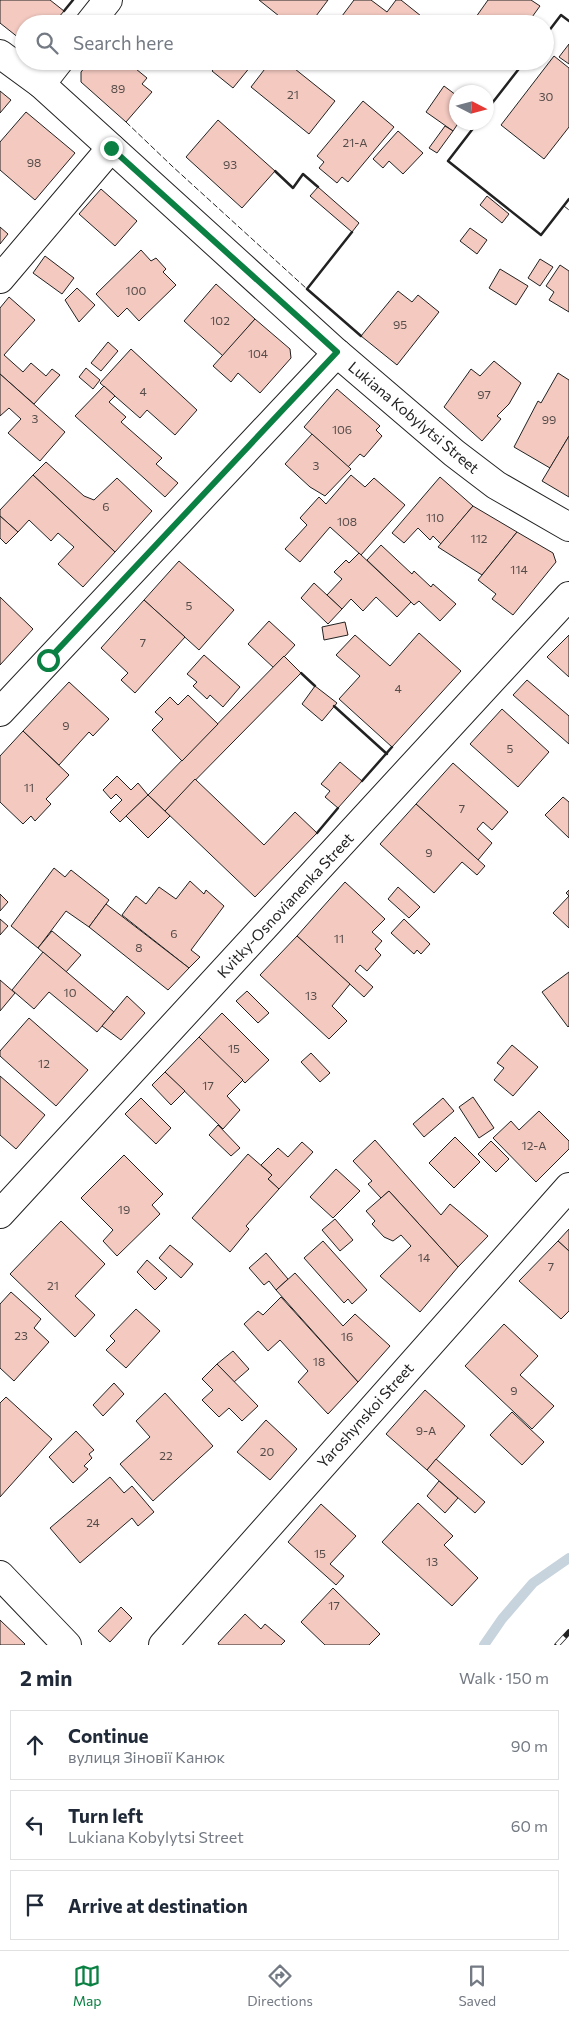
<!DOCTYPE html>
<html lang="en">
<head>
<meta charset="utf-8">
<style>
  :root { --surface:#fff; --page:#f6f6f7; --text:#1f2937; --muted:#747a83; --line:#e0e1e3; --accent:#0b8043 }
  body { margin:0; font-family:Commissioner,sans-serif; background:var(--page); color:var(--text) }
  .compass { position:absolute; left:449px; top:85px; width:45px; height:45px; border-radius:50%; background:var(--surface); box-shadow:0 1px 4px #0004; rotate:96deg }
  .stop { position:absolute; width:15px; height:15px; margin:-11px; border:4px solid #0b8043; border-radius:50%; background:#fff }
  .stop.end { background:#0b8043; border-color:#fff; box-shadow:0 1px 5px #0008 }
  .list { margin:0; padding:0; list-style:none }
  h2 { display:flex; justify-content:space-between; align-items:center; height:65px; margin:0; padding:0 20px; font-size:21px }
  h2 small { font-size:16px; font-weight:400; color:var(--muted) }
  .list li { display:grid; grid-template-columns:32px 1fr auto; gap:15px; align-items:center; box-sizing:border-box; height:70px; margin:0 10px 10px; padding:0 10px; border:1px solid var(--line); border-radius:0px }
  .list b { display:block; font-size:19px; white-space:nowrap }
  .list p { margin:0; font-size:16px; white-space:nowrap; color:var(--muted) }
  .list em { font-size:16px; font-style:normal; color:var(--muted) }
  .icon { flex:none; width:28px; height:28px; fill:none; stroke:currentColor; stroke-width:2; stroke-linecap:round; stroke-linejoin:round }
  .map { position:relative; flex:none; width:569px; height:1645px; overflow:hidden }
  .search { position:absolute; background:var(--surface); box-shadow:0 1px 4px #0004; left:15px; right:15px; top:15px; height:55px; display:flex; align-items:center; gap:12px; box-sizing:border-box; padding:0 18px; border-radius:28px; color:var(--muted); font-size:19px }
  .sheet { height:305px; background:var(--surface) }
  nav { display:flex; justify-content:space-around; align-items:center; box-sizing:border-box; height:70px; border-top:1px solid var(--line); background:var(--surface); font-size:14px; color:var(--muted) }
  nav a { display:grid; justify-items:center; gap:2px }
  nav .on { color:var(--accent) }
  .map>svg:first-child { display:block }
</style>
</head>
<body>
<div class="map">
<svg width="569" height="1645" viewBox="0 0 569 1645">
  <rect width="100%" height="100%" fill="#fff"/>
  <g fill="none" stroke-linecap="round" stroke-linejoin="round">
    <polyline stroke="#c7d3dd" stroke-width="10" points="484,1645 502,1619 533,1583 569,1558"/>
  </g>
  <g fill="#f3c9c0" stroke="#222">
    <polygon points="0,0 50,0 64,11 53,24 24,24 24,42 0,23"/>
    <polygon points="259,0 328,0 310,24 289,24"/>
    <polygon points="354,0 371,0 387,12 396,0 401,0 421,16 415,24 336,24"/>
    <polygon points="488,0 531,0 540,6 527,24 471,24"/>
    <polygon points="226,16 236,24 220,24"/>
    <polygon points="569,44 569,64 559,57"/>
    <polygon points="554,56 569,68 569,127 544,159 501,125"/>
    <polygon points="90,61 135,61 139,65 136,69 147,78 142,84 152,92 126,122 81,82 81,72"/>
    <polygon points="215,61 255,61 233,88 212,71 218,64"/>
    <polygon points="271,61 285,61 335,101 309,134 251,87"/>
    <polygon points="370,61 387,61 381,69"/>
    <polygon points="444,86 456,95 456,122 459,122 453,131 426,112"/>
    <polygon points="0,91 11,100 0,113"/>
    <polygon points="363,101 394,127 348,182 342,177 337,183 319,168 324,162 317,156"/>
    <polygon points="26,112 75,153 35,200 0,170 0,142"/>
    <polygon points="218,120 275,171 242,208 186,157"/>
    <polygon points="445,126 453,131 437,153 429,148"/>
    <polygon points="398,131 423,153 403,174 389,161 383,168 373,159"/>
    <polygon points="318,187 359,223 352,232 310,196"/>
    <polygon points="101,189 137,221 115,246 79,214"/>
    <polygon points="487,196 509,214 502,223 480,205"/>
    <polygon points="0,227 8,234 0,244"/>
    <polygon points="470,228 487,240 477,254 460,241"/>
    <polygon points="141,250 151,261 156,258 166,269 163,272 176,285 139,321 127,308 118,317 96,294"/>
    <polygon points="45,256 74,278 62,294 33,273"/>
    <polygon points="540,259 553,267 540,286 528,278"/>
    <polygon points="560,265 569,271 569,312 549,300 554,292 546,286"/>
    <polygon points="500,269 528,286 516,305 489,288"/>
    <polygon points="216,284 255,319 223,356 184,321"/>
    <polygon points="77,288 95,305 79,322 65,300"/>
    <polygon points="398,291 412,302 418,295 439,312 397,365 361,336"/>
    <polygon points="9,297 35,320 4,355 23,372 31,363 46,376 52,369 60,375 34,404 0,374 0,308"/>
    <polygon points="255,319 290,349 291,358 260,393 238,373 231,382 213,366"/>
    <polygon points="108,342 118,351 101,371 91,363"/>
    <polygon points="131,349 197,410 175,435 147,410 140,418 100,383"/>
    <polygon points="494,361 521,383 509,404 497,416 501,419 482,441 444,407 471,369 480,376"/>
    <polygon points="86,368 100,380 93,389 79,377"/>
    <polygon points="558,373 569,380 569,436 550,468 514,447 538,401 541,403"/>
    <polygon points="0,374 65,432 40,461 8,433 21,419 9,408 0,416"/>
    <polygon points="104,386 115,396 109,402 126,417 121,422 162,458 156,464 178,483 165,497 75,416"/>
    <polygon points="337,389 380,426 376,430 382,436 364,457 360,454 348,467 304,427"/>
    <polygon points="312,434 351,469 325,496 310,487 285,464"/>
    <polygon points="569,436 569,497 542,481"/>
    <polygon points="46,462 84,496 94,500 117,478 152,511 115,552 33,475"/>
    <polygon points="33,475 115,552 83,587 58,564 74,547 58,533 51,541 29,520 18,532 0,516 0,510"/>
    <polygon points="351,475 365,487 374,478 405,505 361,555 330,527 300,562 285,549 307,525 300,518 319,497 326,504"/>
    <polygon points="440,477 473,506 441,544 433,536 430,540 418,528 404,543 392,533"/>
    <polygon points="473,506 517,532 482,575 438,547"/>
    <polygon points="0,516 18,532 6,544 0,538"/>
    <polygon points="517,532 553,553 556,562 513,615 492,599 496,594 478,580"/>
    <polygon points="381,545 412,574 414,571 431,587 433,584 456,604 440,621 419,601 414,605 367,560"/>
    <polygon points="359,553 411,602 397,617 376,597 363,611 351,599 342,609 327,595 342,579 334,572 346,560 349,563"/>
    <polygon points="179,561 234,610 199,650 144,600"/>
    <polygon points="314,583 342,609 328,624 301,598"/>
    <polygon points="0,597 33,629 0,665"/>
    <polygon points="144,600 185,637 135,693 121,680 128,673 101,648"/>
    <polygon points="269,621 295,645 274,668 248,644"/>
    <polygon points="345,622 348,635 324,640 322,627"/>
    <polygon points="419,633 461,671 392,747 339,699 360,676 336,655 355,635 390,666"/>
    <polygon points="569,635 569,677 547,657"/>
    <polygon points="204,655 240,687 223,707 210,695 207,699 193,686 197,682 187,674"/>
    <polygon points="284,656 301,673 165,811 148,795"/>
    <polygon points="527,680 569,716 569,744 513,695"/>
    <polygon points="69,682 109,719 93,736 89,732 59,765 23,731"/>
    <polygon points="315,686 337,703 322,721 302,704"/>
    <polygon points="188,695 218,724 182,761 152,730 163,719 155,712 170,697 178,705"/>
    <polygon points="502,709 549,752 518,787 470,744"/>
    <polygon points="23,731 69,775 46,799 51,804 35,821 31,816 23,824 0,802 0,756"/>
    <polygon points="340,762 362,781 338,808 325,797 330,791 321,784"/>
    <polygon points="453,763 508,812 492,830 483,822 477,829 492,843 478,860 416,804"/>
    <polygon points="117,776 131,790 138,783 148,795 120,822 110,812 122,800 116,794 111,799 103,790"/>
    <polygon points="195,779 264,845 295,812 317,833 255,897 165,811"/>
    <polygon points="148,795 170,816 148,838 126,816"/>
    <polygon points="563,797 569,802 569,838 545,815"/>
    <polygon points="416,804 485,866 477,875 462,862 434,893 380,844"/>
    <polygon points="54,868 65,877 71,870 109,900 89,927 66,911 38,948 11,926"/>
    <polygon points="190,881 204,894 206,890 224,906 191,950 200,957 189,968 122,915 136,896 146,904 159,887 176,899"/>
    <polygon points="345,882 385,919 372,932 382,941 375,949 381,955 367,971 360,965 355,971 373,987 364,997 297,936"/>
    <polygon points="398,887 420,907 409,918 388,899"/>
    <polygon points="569,890 569,928 553,913 569,896 566,893"/>
    <polygon points="0,894 8,902 0,911"/>
    <polygon points="106,904 189,968 168,990 89,927"/>
    <polygon points="0,919 8,926 0,935"/>
    <polygon points="404,919 430,944 421,954 417,950 414,954 391,933"/>
    <polygon points="52,931 81,955 66,972 38,948"/>
    <polygon points="297,936 350,984 332,1006 347,1021 329,1039 260,975"/>
    <polygon points="43,952 114,1012 97,1032 49,992 34,1009 12,990"/>
    <polygon points="569,972 569,1026 568,1027 542,992"/>
    <polygon points="0,980 15,993 0,1011"/>
    <polygon points="247,991 269,1013 258,1023 236,1001"/>
    <polygon points="127,996 145,1013 121,1040 102,1026"/>
    <polygon points="222,1013 269,1060 245,1083 199,1037"/>
    <polygon points="29,1018 88,1070 56,1106 0,1056 0,1051"/>
    <polygon points="199,1037 243,1080 227,1096 240,1110 223,1129 165,1072"/>
    <polygon points="512,1045 538,1067 513,1096 494,1080 504,1068 497,1063"/>
    <polygon points="311,1053 330,1073 320,1082 301,1062"/>
    <polygon points="165,1072 185,1091 171,1105 152,1085"/>
    <polygon points="0,1076 45,1115 16,1149 0,1135"/>
    <polygon points="473,1097 494,1128 479,1138 459,1107"/>
    <polygon points="141,1098 171,1128 156,1144 125,1114"/>
    <polygon points="443,1098 454,1111 424,1137 413,1124"/>
    <polygon points="539,1111 569,1141 569,1149 536,1182 493,1138 511,1121 519,1130"/>
    <polygon points="218,1125 240,1148 231,1156 209,1135"/>
    <polygon points="455,1137 480,1162 454,1188 429,1163"/>
    <polygon points="375,1140 441,1215 450,1204 488,1236 458,1267 389,1191 381,1198 368,1184 372,1181 353,1161"/>
    <polygon points="491,1141 509,1159 496,1172 478,1154"/>
    <polygon points="302,1142 313,1152 279,1189 268,1179 272,1175 261,1165 278,1148 288,1157"/>
    <polygon points="248,1154 272,1175 268,1179 279,1189 246,1226 249,1229 230,1252 192,1218"/>
    <polygon points="124,1155 163,1194 152,1205 160,1214 117,1256 103,1241 113,1230 81,1198"/>
    <polygon points="336,1169 360,1191 333,1218 310,1197"/>
    <polygon points="389,1191 458,1267 420,1312 380,1276 411,1246 401,1235 393,1241 384,1237 372,1224 375,1221 366,1211"/>
    <polygon points="335,1219 353,1240 340,1251 322,1230"/>
    <polygon points="61,1221 105,1264 75,1296 95,1315 75,1337 10,1274"/>
    <polygon points="569,1229 569,1251 558,1241"/>
    <polygon points="323,1241 367,1290 352,1304 348,1299 344,1303 304,1258"/>
    <polygon points="558,1241 569,1251 569,1311 561,1319 519,1281"/>
    <polygon points="170,1245 193,1264 181,1278 159,1258"/>
    <polygon points="266,1253 288,1279 276,1290 269,1281 264,1285 249,1268"/>
    <polygon points="147,1260 167,1278 155,1290 137,1272"/>
    <polygon points="295,1273 343,1326 355,1314 390,1346 358,1382 276,1290"/>
    <polygon points="11,1292 41,1319 34,1328 49,1342 14,1381 0,1368 0,1304"/>
    <polygon points="281,1297 358,1382 328,1414 298,1382 308,1371 280,1340 268,1351 244,1324 258,1311 263,1315"/>
    <polygon points="136,1309 160,1331 126,1368 106,1350 115,1341 110,1336"/>
    <polygon points="504,1324 538,1356 520,1375 554,1406 532,1429 465,1366"/>
    <polygon points="233,1351 249,1369 234,1382 217,1364"/>
    <polygon points="217,1364 258,1406 242,1421 229,1408 219,1417 202,1400 213,1390 202,1379"/>
    <polygon points="114,1383 124,1394 103,1416 93,1405"/>
    <polygon points="425,1390 465,1426 427,1470 386,1434"/>
    <polygon points="165,1393 213,1446 153,1501 120,1464 150,1437 136,1421"/>
    <polygon points="6,1397 52,1439 0,1497 0,1403"/>
    <polygon points="512,1412 544,1442 522,1465 490,1435"/>
    <polygon points="266,1420 297,1449 270,1480 237,1452"/>
    <polygon points="76,1431 94,1450 89,1454 92,1458 84,1466 88,1469 73,1483 49,1457"/>
    <polygon points="436,1459 485,1502 475,1513 427,1470"/>
    <polygon points="110,1477 124,1493 132,1486 154,1512 138,1526 132,1518 80,1563 50,1528"/>
    <polygon points="439,1481 458,1498 445,1513 427,1496"/>
    <polygon points="418,1503 453,1536 444,1545 478,1578 452,1606 382,1542"/>
    <polygon points="321,1504 356,1536 330,1564 344,1576 336,1585 288,1542"/>
    <polygon points="333,1588 380,1634 369,1645 325,1645 301,1622"/>
    <polygon points="121,1607 132,1618 110,1642 98,1631"/>
    <polygon points="245,1614 261,1629 265,1624 285,1641 281,1645 219,1645 218,1643"/>
    <polygon points="0,1620 25,1644 24,1645 0,1645"/>
  </g>
  <g fill="none" stroke-linecap="round" stroke-linejoin="round">
    <defs>
      <g id="minor">
        <polyline points="89,24 108,0"/>
        <polyline points="0,54 41,84 337,353 454,453 496,485 569,527"/>
        <polyline points="41,84 59,61"/>
        <polyline points="0,279 111,148"/>
        <polyline points="0,712 337,353"/>
        <polyline points="0,1214 569,596"/>
        <polyline points="0,1575 67,1645"/>
        <polyline points="163,1645 569,1187"/>
      </g>
    </defs>
    <use href="#minor" stroke="#222" stroke-width="30"/>
    <use href="#minor" stroke="#fff" stroke-width="28"/>
    <defs>
      <polyline id="rail" points="557,1645 569,1632"/>
    </defs>
    <use href="#rail" stroke="#222" stroke-width="5.5"/>
    <use href="#rail" stroke="#fff" stroke-width="4" stroke-dasharray="11" stroke-linecap="butt"/>
    <g stroke="#222" stroke-width="1" stroke-dasharray="6 2.5" stroke-linecap="butt">
      <polyline points="126,122 172,166 307,289"/>
      <polyline points="564,206 569,210"/>
    </g>
    <g stroke="#222" stroke-width="2.5">
      <polyline points="64,11 73,0"/>
      <polyline points="545,36 561,15 569,21"/>
      <polyline points="486,111 525,61"/>
      <polyline points="478,122 448,161 541,235 569,199"/>
      <polyline points="275,171 293,188 303,174 318,187"/>
      <polyline points="352,232 307,289 361,336"/>
      <polyline points="301,673 315,686"/>
      <polyline points="334,706 387,754"/>
      <polyline points="362,781 392,747"/>
      <polyline points="317,833 338,808"/>
    </g>
  </g>
  <g fill="none" stroke-linecap="round" stroke-linejoin="round">
    <polyline stroke="#0b8043" stroke-width="6" points="48,660 337,352 111,148"/>
  </g>
  <g text-anchor="middle" dominant-baseline="central" stroke-width="4" stroke-linejoin="round" paint-order="stroke">
    <g font-size="12" fill="#564c4a">
      <text x="118" y="88">89</text>
      <text x="293" y="94">21</text>
      <text x="546" y="96">30</text>
      <text x="355" y="142">21-А</text>
      <text x="34" y="162">98</text>
      <text x="230" y="164">93</text>
      <text x="136" y="290">100</text>
      <text x="220" y="320">102</text>
      <text x="400" y="324">95</text>
      <text x="258" y="353">104</text>
      <text x="143" y="391">4</text>
      <text x="484" y="394">97</text>
      <text x="35" y="418">3</text>
      <text x="549" y="419">99</text>
      <text x="342" y="429">106</text>
      <text x="316" y="465">3</text>
      <text x="106" y="506">6</text>
      <text x="435" y="517">110</text>
      <text x="347" y="521">108</text>
      <text x="479" y="538">112</text>
      <text x="519" y="569">114</text>
      <text x="189" y="605">5</text>
      <text x="143" y="642">7</text>
      <text x="398" y="688">4</text>
      <text x="66" y="725">9</text>
      <text x="510" y="748">5</text>
      <text x="29" y="787">11</text>
      <text x="462" y="808">7</text>
      <text x="429" y="852">9</text>
      <text x="174" y="933">6</text>
      <text x="339" y="938">11</text>
      <text x="139" y="947">8</text>
      <text x="70" y="992">10</text>
      <text x="311" y="995">13</text>
      <text x="234" y="1048">15</text>
      <text x="44" y="1063">12</text>
      <text x="208" y="1085">17</text>
      <text x="534" y="1145">12-А</text>
      <text x="124" y="1209">19</text>
      <text x="424" y="1257">14</text>
      <text x="551" y="1266">7</text>
      <text x="53" y="1285">21</text>
      <text x="21" y="1335">23</text>
      <text x="347" y="1336">16</text>
      <text x="319" y="1361">18</text>
      <text x="514" y="1390">9</text>
      <text x="426" y="1430">9-А</text>
      <text x="267" y="1451">20</text>
      <text x="166" y="1455">22</text>
      <text x="93" y="1522">24</text>
      <text x="320" y="1553">15</text>
      <text x="432" y="1561">13</text>
      <text x="334" y="1605">17</text>
    </g>
    <g font-size="15" fill="#222" stroke="#fff">
      <text transform="translate(414 417) rotate(40)">Lukiana Kobylytsi Street</text>
      <text transform="translate(285 905) rotate(-47)">Kvitky-Osnovianenka Street</text>
      <text transform="translate(365 1415) rotate(-48)">Yaroshynskoi Street</text>
    </g>
  </g>
</svg>
<svg class="compass" viewBox="-18 -18 36 36"><path d="M0-13l5 13h-10z" fill="#e53935"/><path d="M0 13l5-13h-10z" fill="#747a83"/></svg>
<div class="stop" style="left:48px;top:660px"></div>
<div class="stop end" style="left:111px;top:148px"></div>
<div class="search"><svg class="icon" aria-label="search" viewBox="0 0 24 24"><circle cx="10" cy="10" r="6"/><path d="M15 15l6 6"/></svg>Search here</div>
</div>
<section class="sheet">
<h2>2 min<small>Walk · 150 m</small></h2>
<ul class="list">
<li><svg class="icon" aria-label="ahead" viewBox="0 0 24 24"><path d="M12 20V5M6 11l6-6 6 6"/></svg><div><b>Continue</b><p>вулиця Зіновії Канюк</p></div><em>90 m</em></li>
<li><svg class="icon" aria-label="left" viewBox="0 0 24 24"><path d="M17 20v-9H6M10 6l-5 5 5 5"/></svg><div><b>Turn left</b><p>Lukiana Kobylytsi Street</p></div><em>60 m</em></li>
<li><svg class="icon" aria-label="arrive" viewBox="0 0 24 24"><path d="M6 21V4h12l-3 4 3 4H6"/></svg><div><b>Arrive at destination</b></div></li>
</ul>
</section>
<nav>
<a class="on"><svg class="icon" aria-label="map" viewBox="0 0 24 24"><path d="M3 6l6-2 6 2 6-2v14l-6 2-6-2-6 2zM9 4v14M15 6v14"/></svg>Map</a>
<a><svg class="icon" aria-label="directions" viewBox="0 0 24 24"><path d="M12 3l9 9-9 9-9-9zM9 14v-3h6M13 9l2 2-2 2"/></svg>Directions</a>
<a><svg class="icon" aria-label="saved" viewBox="0 0 24 24"><path d="M7 4h10v16l-5-4-5 4z"/></svg>Saved</a>
</nav>
</body>
</html>
